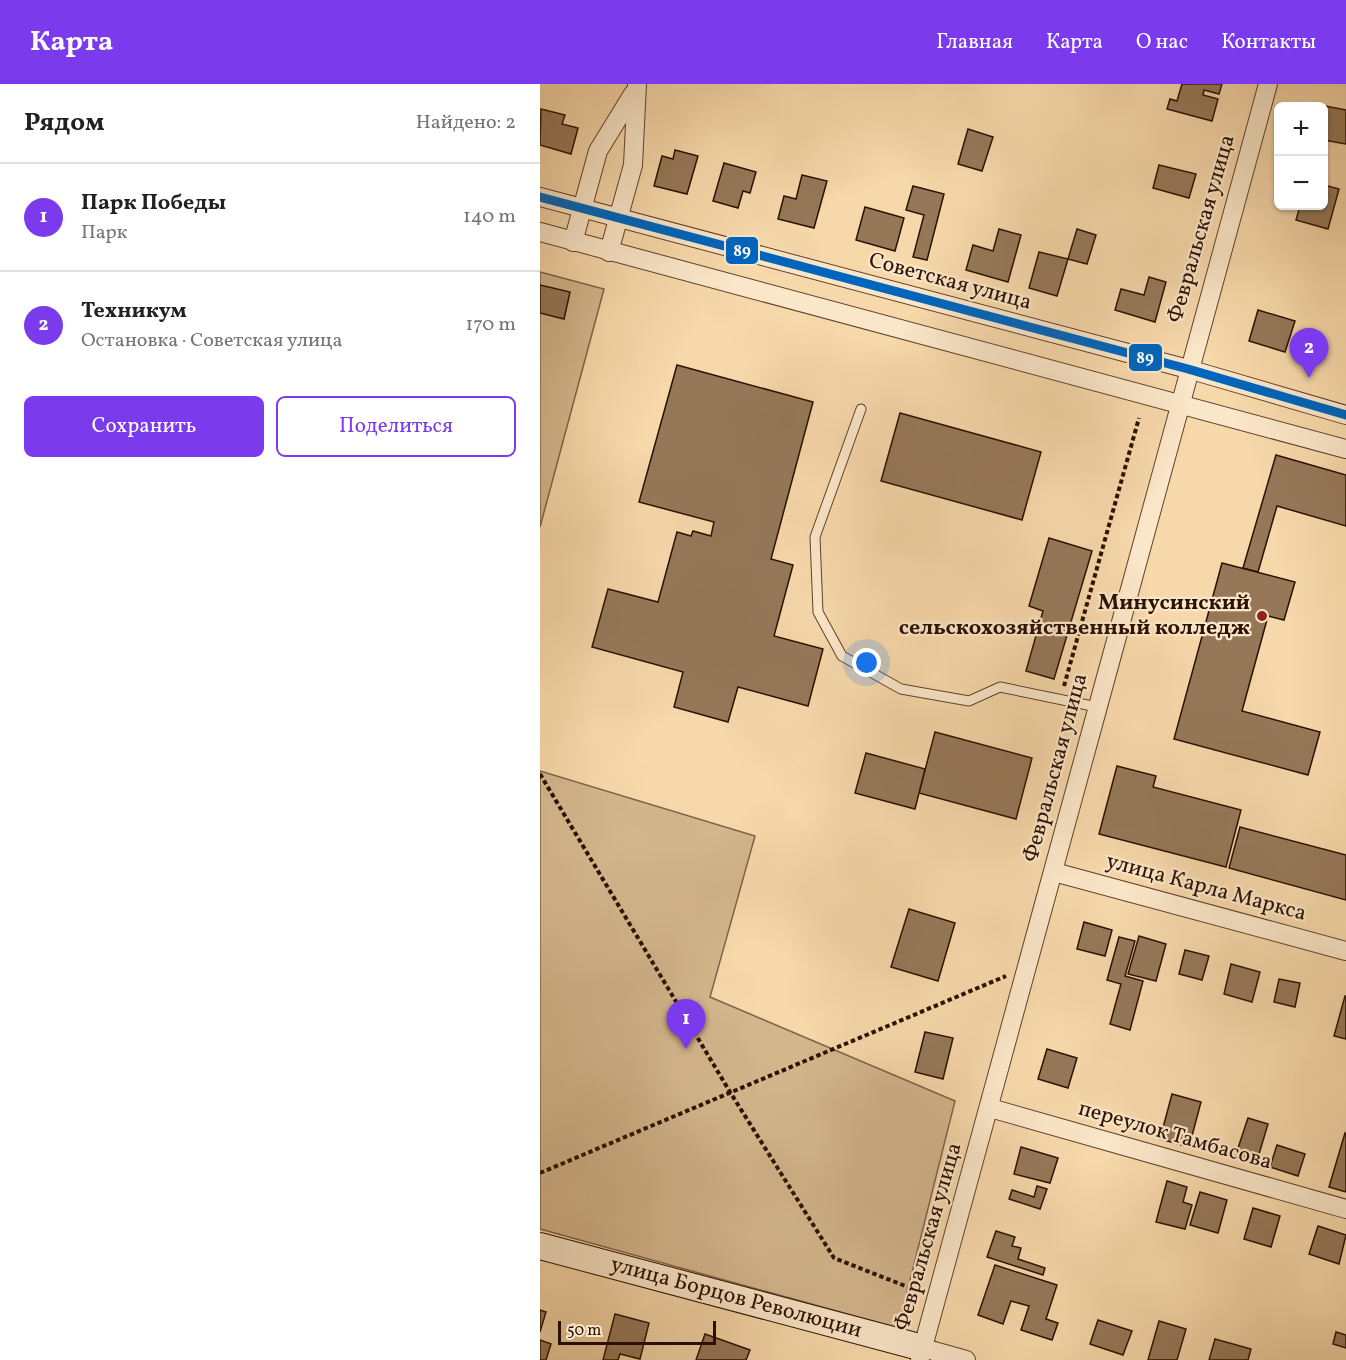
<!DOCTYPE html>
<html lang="ru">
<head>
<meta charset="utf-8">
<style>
  :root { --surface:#fff; --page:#f6f6f6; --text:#202124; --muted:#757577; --line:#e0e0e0; --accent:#7c3aed }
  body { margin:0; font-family:Vollkorn,serif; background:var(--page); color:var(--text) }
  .controls { position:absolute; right:18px; top:18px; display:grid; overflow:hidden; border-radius:9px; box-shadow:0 2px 4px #0004 }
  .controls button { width:54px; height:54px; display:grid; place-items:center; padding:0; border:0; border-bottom:2px solid var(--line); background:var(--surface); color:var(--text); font:30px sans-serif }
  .scale { position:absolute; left:18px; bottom:15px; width:158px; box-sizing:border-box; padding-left:6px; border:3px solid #2c1001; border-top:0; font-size:16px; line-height:21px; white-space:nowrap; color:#2c1001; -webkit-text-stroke:4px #fae6c8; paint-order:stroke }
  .you { position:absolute; left:327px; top:579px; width:21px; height:21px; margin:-15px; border:4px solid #fff; border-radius:50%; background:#1a73e8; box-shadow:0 0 0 9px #1a73e833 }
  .badge { display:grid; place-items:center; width:39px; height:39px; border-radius:50%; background:var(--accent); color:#fff; font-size:20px; font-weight:700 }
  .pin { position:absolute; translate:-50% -50px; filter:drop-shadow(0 2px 3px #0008) }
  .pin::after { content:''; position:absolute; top:32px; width:21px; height:18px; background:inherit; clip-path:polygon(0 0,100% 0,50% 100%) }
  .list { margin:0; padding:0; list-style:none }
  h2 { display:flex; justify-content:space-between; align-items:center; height:78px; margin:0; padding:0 24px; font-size:26px }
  h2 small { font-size:20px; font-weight:400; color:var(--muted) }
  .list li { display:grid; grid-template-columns:39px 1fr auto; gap:18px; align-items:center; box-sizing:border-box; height:108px; padding:0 24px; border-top:2px solid var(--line) }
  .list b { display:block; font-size:22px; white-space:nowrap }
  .list p { margin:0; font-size:20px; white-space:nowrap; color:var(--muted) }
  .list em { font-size:20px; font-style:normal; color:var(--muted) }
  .actions { display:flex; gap:12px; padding:18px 24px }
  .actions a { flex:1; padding:14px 0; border:2px solid var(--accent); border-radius:9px; text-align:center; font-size:21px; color:var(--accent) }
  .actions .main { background:var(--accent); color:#fff }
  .map { position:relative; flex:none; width:806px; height:1276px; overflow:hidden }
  header { display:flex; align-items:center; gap:36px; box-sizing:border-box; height:84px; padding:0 30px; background:var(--accent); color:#fff }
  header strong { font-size:28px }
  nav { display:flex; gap:33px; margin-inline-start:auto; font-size:21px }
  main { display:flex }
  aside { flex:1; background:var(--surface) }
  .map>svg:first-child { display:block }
</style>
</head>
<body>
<header>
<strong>Карта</strong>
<nav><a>Главная</a><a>Карта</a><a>О нас</a><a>Контакты</a></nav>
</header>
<main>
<aside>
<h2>Рядом<small>Найдено: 2</small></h2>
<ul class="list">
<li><span class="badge">1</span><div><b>Парк Победы</b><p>Парк</p></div><em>140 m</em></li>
<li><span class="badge">2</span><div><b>Техникум</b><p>Остановка · Советская улица</p></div><em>170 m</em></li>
</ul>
<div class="actions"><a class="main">Сохранить</a><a>Поделиться</a></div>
</aside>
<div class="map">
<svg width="806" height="1276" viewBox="0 0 806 1276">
  <rect width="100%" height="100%" fill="#f7d8aa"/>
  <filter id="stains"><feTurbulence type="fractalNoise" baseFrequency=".00333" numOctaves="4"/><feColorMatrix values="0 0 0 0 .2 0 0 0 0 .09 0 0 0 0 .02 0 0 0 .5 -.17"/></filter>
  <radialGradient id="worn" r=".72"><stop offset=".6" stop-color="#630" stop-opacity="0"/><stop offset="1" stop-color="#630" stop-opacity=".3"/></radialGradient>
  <g fill="#d4b68d" stroke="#806347" stroke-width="1.5">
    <polygon points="0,188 64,205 0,443"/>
    <polygon points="0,687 215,752 170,913 415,1017 358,1244 0,1145"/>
  </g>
  <g fill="#967859" stroke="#2c1001" stroke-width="1.5">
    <polygon points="642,0 682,0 679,10 664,6 663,11 678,15 672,37 627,25 630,15 637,17"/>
    <polygon points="780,21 806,26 806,60 784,56 784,22"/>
    <polygon points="1,25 25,31 22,40 38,44 31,70 0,61"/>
    <polygon points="428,45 453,53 442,87 418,80"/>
    <polygon points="135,66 158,72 147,110 114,102 122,72 133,75"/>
    <polygon points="184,79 216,88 210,109 203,107 198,124 173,117"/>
    <polygon points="619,81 656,90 649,114 613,104"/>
    <polygon points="262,91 287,97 274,144 238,135 244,112 256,115"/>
    <polygon points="784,101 799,105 788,145 756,136 760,122 784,122"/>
    <polygon points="373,102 404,110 387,176 373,173 384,131 366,126"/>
    <polygon points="325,123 364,134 355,167 316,156"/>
    <polygon points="459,145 481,151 468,198 426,186 433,161 453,167"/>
    <polygon points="537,145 556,151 547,180 528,175"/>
    <polygon points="499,168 528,175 517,212 489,204"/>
    <polygon points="609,193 626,198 615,238 575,226 581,205 604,211"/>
    <polygon points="0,201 30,208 24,235 0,229"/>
    <polygon points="718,226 755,237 745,268 709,257"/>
    <polygon points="137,281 273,318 231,475 253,481 234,552 283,565 268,622 198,603 188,638 134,623 143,588 52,563 68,505 118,518 137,448 151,452 153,447 171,452 174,438 99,418"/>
    <polygon points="360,329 501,368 482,436 341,397"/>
    <polygon points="736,371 806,391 806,442 737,422 718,488 703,484"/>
    <polygon points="509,454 552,467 514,595 486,587 503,527 489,522"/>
    <polygon points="682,479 755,498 744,536 728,532 702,627 780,648 768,691 634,655"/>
    <polygon points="395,648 492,674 476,735 379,709"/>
    <polygon points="326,669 385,685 375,725 315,709"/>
    <polygon points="577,682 616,692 613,703 701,726 686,783 559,750"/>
    <polygon points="700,743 806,771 806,816 689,784"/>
    <polygon points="369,825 415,839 398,897 351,883"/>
    <polygon points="544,838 572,846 565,872 537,865"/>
    <polygon points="599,852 626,860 616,897 588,890"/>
    <polygon points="579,853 595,857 585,892 603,897 590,946 570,940 581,900 567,896"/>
    <polygon points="645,866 669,872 662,896 639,890"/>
    <polygon points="691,880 720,888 712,918 684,910"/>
    <polygon points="739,895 760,899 755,923 734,918"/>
    <polygon points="805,912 806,912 806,955 794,952"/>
    <polygon points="385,948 413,954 403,995 375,988"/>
    <polygon points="507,965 537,974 528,1004 498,995"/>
    <polygon points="632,1010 661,1018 649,1063 620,1055"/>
    <polygon points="708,1034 728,1040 716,1080 695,1073"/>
    <polygon points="805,1049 806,1050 806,1108 789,1103"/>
    <polygon points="737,1061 765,1070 758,1092 730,1083"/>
    <polygon points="481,1063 518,1074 510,1099 474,1090"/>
    <polygon points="627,1097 647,1103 643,1118 652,1121 645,1145 616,1138"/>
    <polygon points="497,1102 507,1105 500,1125 469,1115 472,1106 494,1113"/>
    <polygon points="660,1108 687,1116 678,1149 650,1141"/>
    <polygon points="713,1124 740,1132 731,1163 704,1155"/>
    <polygon points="778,1142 806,1151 799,1180 769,1170"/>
    <polygon points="456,1147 475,1153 472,1162 481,1164 478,1175 505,1184 503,1191 447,1173"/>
    <polygon points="455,1181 517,1201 506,1235 518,1239 512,1256 481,1246 489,1222 471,1217 463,1240 438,1231"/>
    <polygon points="0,1226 6,1228 0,1248"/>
    <polygon points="75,1230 109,1239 100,1275 80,1270 78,1276 63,1276"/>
    <polygon points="558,1236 592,1247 583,1271 550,1260"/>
    <polygon points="619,1237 646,1245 637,1276 608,1276"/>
    <polygon points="796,1248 806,1251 806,1264 793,1260"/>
    <polygon points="165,1250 210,1266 206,1276 156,1276"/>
    <polygon points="675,1255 711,1265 708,1276 669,1276"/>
    <polygon points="0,1256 11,1260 6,1276 0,1276"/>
  </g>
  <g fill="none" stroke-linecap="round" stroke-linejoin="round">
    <defs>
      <polyline id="lane" points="321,325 275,453 278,528 302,572 361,605 429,617 460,603 557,623"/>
      <g id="street">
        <polyline points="0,113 648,285 806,331"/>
        <polyline points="0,148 806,365"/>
        <polyline points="33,158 58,67 93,10"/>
        <polyline points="69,168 93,81 97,0"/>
        <polyline points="514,788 806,867"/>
        <polyline points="450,1024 806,1125"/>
        <polyline points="383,1264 426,1276"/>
        <path d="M380,1274C499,850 609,424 728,0"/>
      </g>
      <polyline id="secondary" points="0,1162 383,1264"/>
    </defs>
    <use href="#lane" stroke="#5f422b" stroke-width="11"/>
    <use href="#street" stroke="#5f422b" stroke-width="20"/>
    <use href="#secondary" stroke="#2c1001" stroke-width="28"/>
    <g stroke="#2c1001" stroke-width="4" stroke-dasharray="4.5 3" stroke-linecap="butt">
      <polyline points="524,602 599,334"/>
      <polyline points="0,690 190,1008 294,1174 373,1205"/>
      <polyline points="0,1089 466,892"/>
    </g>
    <use href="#lane" stroke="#fae6c8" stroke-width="9"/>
    <use href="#street" stroke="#fae6c8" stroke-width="18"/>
    <use href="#secondary" stroke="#fae6c8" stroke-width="26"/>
    <defs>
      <polyline id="bus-1" points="0,113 648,285 806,331"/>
    </defs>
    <use href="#bus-1" stroke="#fae6c8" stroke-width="14"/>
    <use href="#bus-1" stroke="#0065bd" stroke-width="9"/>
  </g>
  <circle fill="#8f2418" stroke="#fae6c8" stroke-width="2" cx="722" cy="532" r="6"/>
  <g text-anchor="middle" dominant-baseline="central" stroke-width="4.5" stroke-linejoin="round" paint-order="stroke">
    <g font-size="22" fill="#2c1001" stroke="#fae6c8">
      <text transform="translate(662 145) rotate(-74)">Февральская улица</text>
      <text transform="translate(410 198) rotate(15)">Советская улица</text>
      <text transform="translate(516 684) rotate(-75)">Февральская улица</text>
      <text transform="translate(666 804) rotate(15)">улица Карла Маркса</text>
      <text transform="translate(635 1052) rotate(16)">переулок Тамбасова</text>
      <text transform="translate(389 1153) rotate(-74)">Февральская улица</text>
      <text transform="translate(196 1214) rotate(15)">улица Борцов Революции</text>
    </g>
    <g font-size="22" font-weight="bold" fill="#2c1001" stroke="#fae6c8" text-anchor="end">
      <text x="710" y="519">Минусинский<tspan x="710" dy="25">сельскохозяйственный колледж</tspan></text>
    </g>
  </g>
  <g stroke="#fae6c8" stroke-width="2">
    <rect x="185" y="152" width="34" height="29" rx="6" fill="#0065bd"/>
    <rect x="588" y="259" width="35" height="29" rx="6" fill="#0065bd"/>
  </g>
  <g font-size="16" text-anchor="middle" font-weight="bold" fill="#fff">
    <text x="202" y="172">89</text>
    <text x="605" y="279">89</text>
  </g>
  <rect width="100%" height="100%" filter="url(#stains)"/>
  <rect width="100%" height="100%" fill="url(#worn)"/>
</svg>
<div class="controls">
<button>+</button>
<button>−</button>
</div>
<div class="scale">50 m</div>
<div class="you"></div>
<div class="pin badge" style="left:146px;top:965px">1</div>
<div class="pin badge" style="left:769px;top:294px">2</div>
</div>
</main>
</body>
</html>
